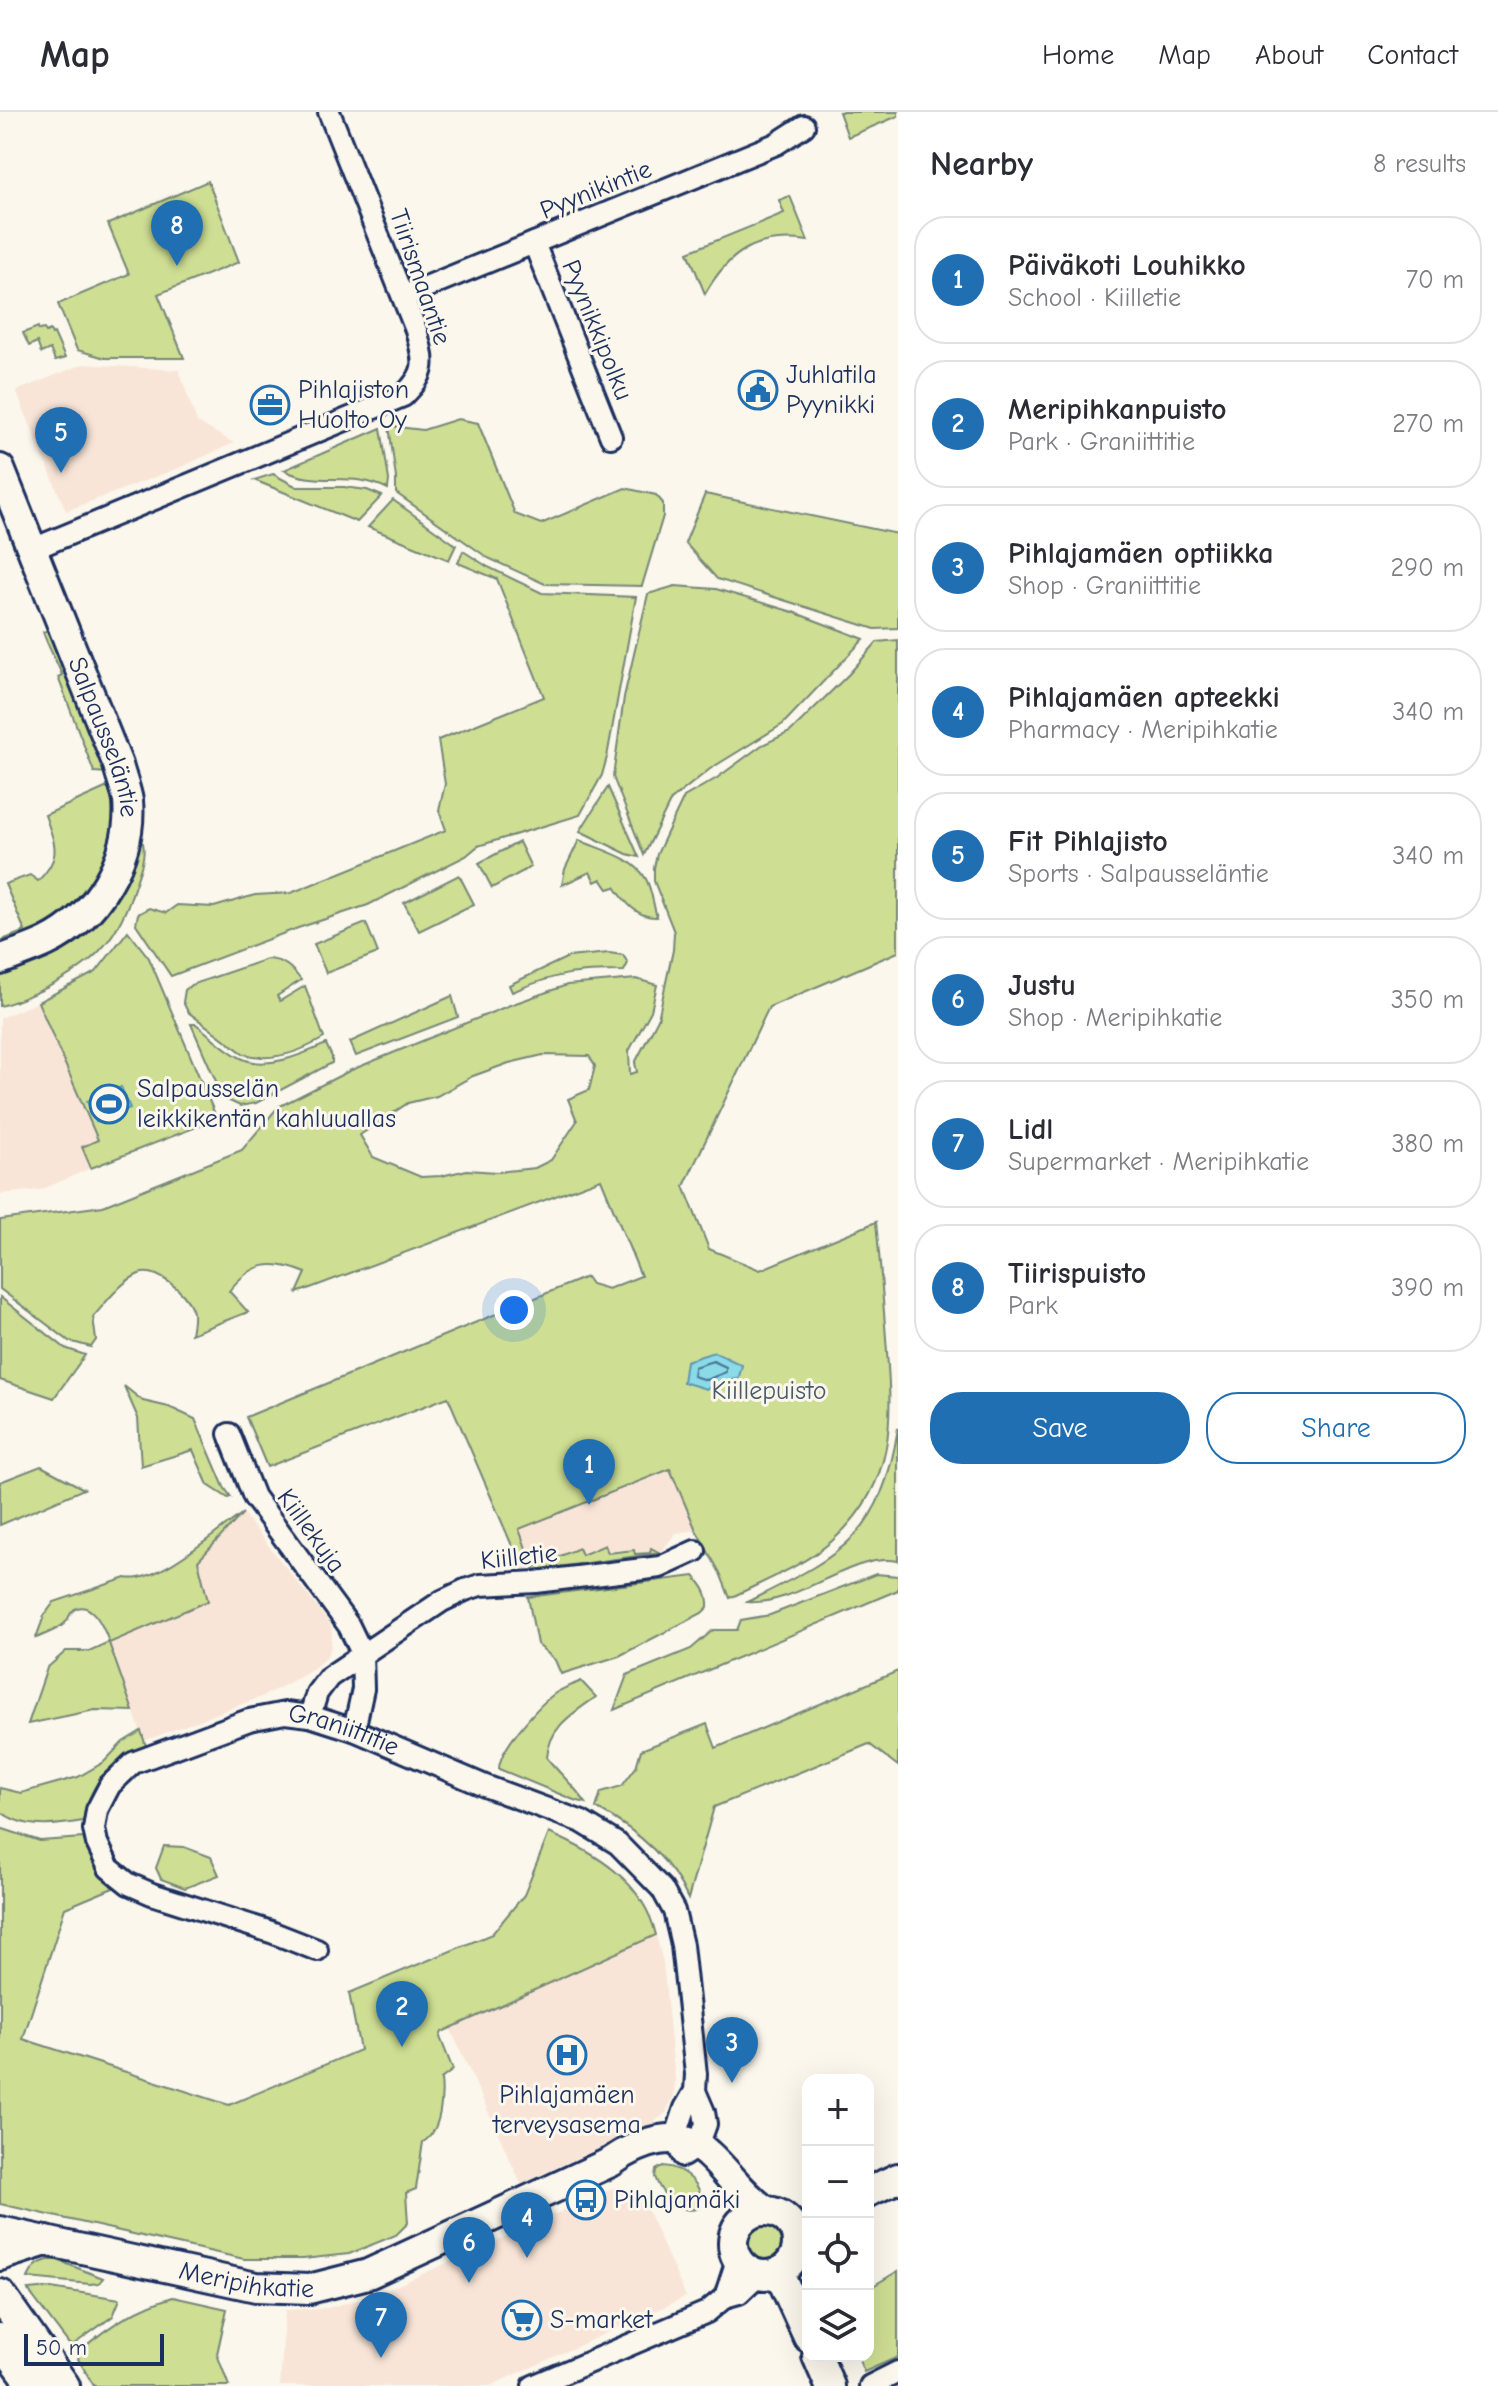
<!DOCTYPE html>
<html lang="en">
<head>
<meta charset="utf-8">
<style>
  :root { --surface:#fff; --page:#f2f2f3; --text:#2b2b33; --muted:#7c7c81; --line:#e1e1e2; --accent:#1f6fb2 }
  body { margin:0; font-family:"Comic Neue",sans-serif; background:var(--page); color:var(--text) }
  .controls { position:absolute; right:24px; bottom:24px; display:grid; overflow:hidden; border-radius:16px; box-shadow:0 8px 32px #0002 }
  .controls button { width:72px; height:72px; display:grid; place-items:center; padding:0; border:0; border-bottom:2px solid var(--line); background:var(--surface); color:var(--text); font:40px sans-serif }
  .scale { position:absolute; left:24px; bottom:20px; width:140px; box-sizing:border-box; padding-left:8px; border:4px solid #1b2f5e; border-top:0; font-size:22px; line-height:28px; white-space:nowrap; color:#1b2f5e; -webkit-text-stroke:6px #fbf7ec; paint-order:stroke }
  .you { position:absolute; left:514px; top:1198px; width:28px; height:28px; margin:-20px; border:6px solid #fff; border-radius:50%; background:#1a73e8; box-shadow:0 0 0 12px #1a73e833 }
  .badge { display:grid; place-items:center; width:52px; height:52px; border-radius:50%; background:var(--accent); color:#fff; font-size:26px; font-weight:700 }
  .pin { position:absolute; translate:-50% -66px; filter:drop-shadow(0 2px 4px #0008) }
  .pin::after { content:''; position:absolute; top:42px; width:28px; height:24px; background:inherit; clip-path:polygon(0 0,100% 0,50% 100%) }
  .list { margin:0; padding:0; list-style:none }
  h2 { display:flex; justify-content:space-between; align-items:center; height:104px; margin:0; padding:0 32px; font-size:34px }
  h2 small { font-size:26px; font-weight:400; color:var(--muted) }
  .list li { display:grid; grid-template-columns:52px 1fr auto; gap:24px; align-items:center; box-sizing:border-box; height:128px; margin:0 16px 16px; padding:0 16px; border:2px solid var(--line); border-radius:32px }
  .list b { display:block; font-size:30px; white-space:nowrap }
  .list p { margin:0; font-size:26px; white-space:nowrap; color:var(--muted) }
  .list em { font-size:26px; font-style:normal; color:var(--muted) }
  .actions { display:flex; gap:16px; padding:24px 32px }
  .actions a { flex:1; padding:18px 0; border:2px solid var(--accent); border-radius:32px; text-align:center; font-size:28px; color:var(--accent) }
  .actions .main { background:var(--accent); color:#fff }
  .icon { flex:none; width:44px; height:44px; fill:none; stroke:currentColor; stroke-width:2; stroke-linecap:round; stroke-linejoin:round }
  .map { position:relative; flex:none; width:898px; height:2274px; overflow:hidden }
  header { display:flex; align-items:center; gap:48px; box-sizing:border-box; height:112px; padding:0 40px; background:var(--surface); border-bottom:2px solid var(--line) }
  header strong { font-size:38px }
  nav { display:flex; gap:44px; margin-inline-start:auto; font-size:28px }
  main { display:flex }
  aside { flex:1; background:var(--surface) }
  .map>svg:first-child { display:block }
</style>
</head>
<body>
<header>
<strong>Map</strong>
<nav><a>Home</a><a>Map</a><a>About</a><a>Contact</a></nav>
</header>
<main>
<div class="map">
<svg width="898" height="2274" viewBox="0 0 898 2274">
  <rect width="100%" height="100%" fill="#fbf7ec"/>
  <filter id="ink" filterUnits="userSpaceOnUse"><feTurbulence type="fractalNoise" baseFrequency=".0125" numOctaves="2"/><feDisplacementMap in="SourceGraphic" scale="16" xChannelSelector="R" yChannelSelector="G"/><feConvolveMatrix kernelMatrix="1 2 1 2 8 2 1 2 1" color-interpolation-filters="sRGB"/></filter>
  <g filter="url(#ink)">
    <g fill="#f9e5d8">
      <polygon points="83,252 179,258 197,310 234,331 181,355 66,399 16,279"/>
      <polygon points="38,890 98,1028 82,1035 91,1056 41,1078 0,1082 0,906"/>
      <polygon points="647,1301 696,1418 676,1421 659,1443 523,1460 483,1368"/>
      <polygon points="243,1401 328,1509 332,1516 331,1535 327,1544 315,1555 289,1571 261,1585 144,1629 109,1531 208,1489 198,1449"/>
      <polygon points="656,1823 663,1850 675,1969 674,1983 666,2001 651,2012 521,2072 450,1916"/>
      <polygon points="615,2075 635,2080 644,2090 686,2185 490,2274 280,2274 285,2198 327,2196 376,2183"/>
    </g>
    <g fill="#cede92" stroke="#748678" stroke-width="2" fill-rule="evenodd">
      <polygon points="839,0 898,0 898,4 848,25"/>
      <polygon points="208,69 239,150 158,182 184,246 105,246 77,238 58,192 129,162 108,112"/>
      <path d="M790,84L808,129C758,122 729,139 705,182L688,140L784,101L779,88Z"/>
      <polygon points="38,215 39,218 44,217 46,220 50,218 52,222 54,221 65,246 55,249 50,237 41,241 37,230 29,234 23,221"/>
      <polygon points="458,307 478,311 515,402 541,412 625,376 656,383 663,391 663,404 642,474 545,472 488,446 396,381 396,366 389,314 423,318"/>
      <path d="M381,316L389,368L388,377C351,358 317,376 284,358Z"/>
      <polygon points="273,362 297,375 344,375 367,378 382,384 357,410 254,368"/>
      <polygon points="705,382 898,422 898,516 875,517 717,467 685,431"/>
      <polygon points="393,388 456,433 449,448 368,415"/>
      <polygon points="463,439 488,455 542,481 636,485 607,645 602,663 580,703 478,734 466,744 368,793 298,816 171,864 136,812 138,802 149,796 166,801 177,793 214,795 255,783 291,781 446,718 439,698 445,672 438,628 544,585 497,467 458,451"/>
      <polygon points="675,474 716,477 793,500 864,527 783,612 710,657 671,688 644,743 613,665 624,585 648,482"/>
      <path d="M50,517L108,661L94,660L58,565L62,563C56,548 48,535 43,520Z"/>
      <path d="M898,528V840L769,895L684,1074L709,1137L760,1158L876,1110C880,1149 883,1187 886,1226C892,1306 898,1370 832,1429C803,1454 764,1469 730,1486L720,1461L696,1418L670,1357L519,1417L527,1439L516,1443L448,1285L267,1355L246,1305L586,1165L591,1172L608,1177L641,1164L601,1067L297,1181L306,1161C272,1147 252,1150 229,1179L248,1200L191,1222C192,1215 195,1204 192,1197C186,1181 157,1155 139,1162C120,1170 106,1191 93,1205L96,1228L91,1235L69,1229L0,1177V1108L103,1094L242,1038L278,995L349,959L510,893L567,873L636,867L657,873L651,899L629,939L630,962L637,960L635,951L658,907L673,838L674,820L654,769V756L657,742L684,685L717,666L762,633L790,620L849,562L877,530ZM543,943L589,944L595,954L589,978L568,987L577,1009L551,1048L535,1056L497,1060L467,1058L441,1064L421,1065L373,1045L360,1023L408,991L437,984L473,964L509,951Z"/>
      <path d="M112,673L117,701L108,746L82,790L47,815L0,836V829L25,819L5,772L30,763L38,769C63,744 55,733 45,703Z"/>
      <polygon points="608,675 639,745 627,742 580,719"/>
      <path d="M579,728C601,738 634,745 646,767C652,778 653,793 657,805C637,806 625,790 615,775L608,777L601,767L595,770L590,760L562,773L565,757Z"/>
      <path d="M139,730L143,731C146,745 139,761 135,773C119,826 95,852 46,876C30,883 17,890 0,894V863C73,833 117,812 139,730Z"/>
      <polygon points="519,730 531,755 492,776 479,751"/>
      <polygon points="459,763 474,792 419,819 404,791"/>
      <polygon points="366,811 378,841 326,861 314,832"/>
      <polygon points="128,819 149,846 217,1007 91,1056 82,1035 98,1028 38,890 96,860"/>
      <path d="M609,841L623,843L628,851L624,859C576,859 557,861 512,880L509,873L568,845Z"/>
      <path d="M267,847C284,848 291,855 301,868L277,884L280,889L305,874L324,926C300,940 272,951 244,942L188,900L183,890L185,878L191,873Z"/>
      <polygon points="452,884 458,905 356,944 350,930"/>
      <path d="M191,912H196C210,923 225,938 241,946C266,959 303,942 326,932L332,945V951L256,991L240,994L227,988L218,974Z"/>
      <polygon points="0,1185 65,1236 85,1243 54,1286 0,1268"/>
      <polygon points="124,1274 143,1289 169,1295 195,1307 224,1375 231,1385 228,1386 208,1373 193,1338 141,1354 138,1306"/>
      <path d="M898,1316V1449C851,1440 799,1494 747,1490C839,1444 881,1427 898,1316Z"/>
      <polygon points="41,1354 84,1377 0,1413 0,1370"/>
      <path d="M243,1401L198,1449L208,1489L109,1531L133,1599L95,1598L28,1612L47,1556L66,1539H89L109,1530C105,1519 94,1490 77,1496C69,1499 70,1506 65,1511C58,1518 45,1522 36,1526L44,1504L54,1490L126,1466C156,1473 217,1419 243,1401Z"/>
      <polygon points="605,1433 608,1441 634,1438 635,1442 650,1441 651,1436 660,1441 535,1458 534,1455 579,1436 582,1443"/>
      <polygon points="876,1462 898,1464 898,1478 614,1598 627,1563 691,1537 713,1518 737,1518 741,1508 770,1503"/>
      <path d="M694,1464C703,1474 709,1482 708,1495L702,1501L619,1544L561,1562L555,1548L537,1532L528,1485Z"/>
      <path d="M898,1559V1654L869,1632L714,1695L688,1787C670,1745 635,1717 596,1696L601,1680L622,1674L636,1655L641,1638L707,1612L716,1636Z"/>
      <path d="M581,1569L596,1585C572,1602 549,1615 547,1646C560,1662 574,1674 586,1691L574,1688L499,1657C499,1637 540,1591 557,1580C564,1576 573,1573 581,1569Z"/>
      <path d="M141,1619L147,1637C108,1655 92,1665 83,1709C55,1714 23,1718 0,1699V1676L21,1681L78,1665L104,1650L123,1630Z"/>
      <path d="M0,1716L40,1729L83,1726L94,1753L113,1776L65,1796L23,1927L229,1993L360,1938L349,1881L492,1822L524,1783L549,1721C596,1741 643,1769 656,1823L442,1920L440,1925L453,1958L441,1967C443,1986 441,2020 423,2030L416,2077L406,2081L408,2111L396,2123L349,2142L303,2147H244L0,2092Z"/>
      <polygon points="164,1734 184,1735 211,1745 219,1763 185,1776 161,1767 156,1756"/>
      <path d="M663,2054C683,2055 707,2074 699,2096C679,2104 661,2082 655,2065L656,2058Z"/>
      <circle cx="766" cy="2131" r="20"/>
      <path d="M48,2148H57L103,2166L99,2171L90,2172L28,2166C33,2155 37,2151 48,2148Z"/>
      <polygon points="898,2159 898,2245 864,2260 857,2244 868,2244 868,2177"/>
      <polygon points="51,2176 120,2187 113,2204 73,2233 69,2232 28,2178"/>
      <path d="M173,2185L227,2197L217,2242L229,2274H94L78,2247L81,2238C108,2214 138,2195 173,2185Z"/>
    </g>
    <g fill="#8bdae7" stroke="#5e96b0" stroke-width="2">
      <polygon points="121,975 130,996 96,1010 87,989"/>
      <polygon points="714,1240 742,1253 739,1265 706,1277 683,1270 686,1249"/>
    </g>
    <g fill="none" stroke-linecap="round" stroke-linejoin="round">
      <polygon stroke="#487395" stroke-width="2" points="713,1249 726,1255 726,1260 706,1268 693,1264 694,1255"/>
      <defs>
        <g id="street">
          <polyline points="534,131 611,325"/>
          <polyline points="404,184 776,32 804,14"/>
          <path d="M33,437L403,284C428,260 425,251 416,218L329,0"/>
          <polyline points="229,1322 254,1385 349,1514 362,1541 363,1577 354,1618"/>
          <polyline points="310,1604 317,1581 329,1565 442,1489 465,1478 480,1473 536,1470 660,1455 695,1439"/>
          <path id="s1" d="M317,1838L271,1820L152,1782L129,1772L109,1756L97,1731L94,1717L97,1698L110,1673L133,1651L249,1608L285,1601L310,1604L354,1618L485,1674L582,1710L618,1732L662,1777L674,1799L682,1833L696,1962L695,1979L704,2000L706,2012L698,2034L683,2044L675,2027L685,1996L695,1979"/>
          <polyline points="725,2185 737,2148"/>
          <polyline points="533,2274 707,2200 725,2185 739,2181 758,2163"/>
          <polyline points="870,2274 898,2260"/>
        </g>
        <g id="secondary">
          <path id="s2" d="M0,357L118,653C121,665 126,677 128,689C133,745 96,806 46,830C31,837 15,842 0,848"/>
          <polyline points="868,2080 898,2066"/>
          <circle cx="765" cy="2131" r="32"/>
          <path id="s3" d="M0,2119L256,2175L309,2177L368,2162L611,2050C639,2030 679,2014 708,2042C729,2061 742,2083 766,2099"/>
          <polyline points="0,2144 46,2129"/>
          <polyline points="779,2161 808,2225"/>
          <polyline points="817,2244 830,2274"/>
        </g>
        <g id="primary">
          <polyline points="0,2183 64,2274"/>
          <polyline points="0,2227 35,2274"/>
        </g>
      </defs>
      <use href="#street" stroke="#1b2f5e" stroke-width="26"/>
      <use href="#secondary" stroke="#1b2f5e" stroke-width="34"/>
      <use href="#primary" stroke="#1b2f5e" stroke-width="36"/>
      <use href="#street" stroke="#fbf7ec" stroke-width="20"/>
      <use href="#secondary" stroke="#fbf7ec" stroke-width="28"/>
      <use href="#primary" stroke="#fbf7ec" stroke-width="30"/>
    </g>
  </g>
  <defs>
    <symbol id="civic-ring" viewBox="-11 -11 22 22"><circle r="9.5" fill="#fbf7ec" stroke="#1f6fb2" stroke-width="1.5"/><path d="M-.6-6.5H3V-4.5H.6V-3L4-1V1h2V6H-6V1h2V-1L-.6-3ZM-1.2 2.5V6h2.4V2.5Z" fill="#1f6fb2"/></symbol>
    <symbol id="office-ring" viewBox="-11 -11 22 22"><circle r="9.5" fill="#fbf7ec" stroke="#1f6fb2" stroke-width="1.5"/><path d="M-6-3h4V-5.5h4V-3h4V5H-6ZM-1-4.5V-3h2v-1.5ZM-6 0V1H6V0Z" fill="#1f6fb2"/></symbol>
    <symbol id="stadium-ring" viewBox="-11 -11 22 22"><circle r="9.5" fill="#fbf7ec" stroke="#1f6fb2" stroke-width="1.5"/><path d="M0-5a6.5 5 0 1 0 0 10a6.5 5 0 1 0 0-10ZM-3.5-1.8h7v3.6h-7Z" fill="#1f6fb2"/></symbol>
    <symbol id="hospital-ring" viewBox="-11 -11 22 22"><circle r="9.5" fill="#fbf7ec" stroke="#1f6fb2" stroke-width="1.5"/><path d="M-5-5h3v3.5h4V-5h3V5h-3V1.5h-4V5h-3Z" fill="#1f6fb2"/></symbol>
    <symbol id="bus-ring" viewBox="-11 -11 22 22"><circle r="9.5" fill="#fbf7ec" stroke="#1f6fb2" stroke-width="1.5"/><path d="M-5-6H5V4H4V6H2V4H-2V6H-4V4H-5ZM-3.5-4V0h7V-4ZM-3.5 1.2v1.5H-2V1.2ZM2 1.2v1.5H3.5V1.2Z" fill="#1f6fb2"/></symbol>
    <symbol id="supermarket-ring" viewBox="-11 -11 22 22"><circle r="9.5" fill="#fbf7ec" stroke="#1f6fb2" stroke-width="1.5"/><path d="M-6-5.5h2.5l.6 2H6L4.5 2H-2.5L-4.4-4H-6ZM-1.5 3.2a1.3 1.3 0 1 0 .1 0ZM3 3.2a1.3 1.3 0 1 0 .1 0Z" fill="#1f6fb2"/></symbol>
  </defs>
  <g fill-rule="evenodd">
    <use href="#civic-ring" x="736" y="256" width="44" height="44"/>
    <use href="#office-ring" x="248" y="271" width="44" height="44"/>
    <use href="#stadium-ring" x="87" y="970" width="44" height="44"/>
    <use href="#hospital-ring" x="545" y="1921" width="44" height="44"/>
    <use href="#bus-ring" x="564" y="2066" width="44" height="44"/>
    <use href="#supermarket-ring" x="500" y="2186" width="44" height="44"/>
  </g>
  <g text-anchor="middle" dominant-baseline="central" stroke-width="6" stroke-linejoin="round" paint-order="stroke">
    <g font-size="26" fill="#1b2f5e" stroke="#fbf7ec">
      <text transform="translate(596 78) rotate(-22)">Pyynikintie</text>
      <text transform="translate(420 165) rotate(71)">Tiirismaantie</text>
      <text transform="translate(597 218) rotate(68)">Pyynikkipolku</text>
      <text stroke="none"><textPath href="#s2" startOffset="288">Salpausseläntie</textPath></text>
      <text transform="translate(311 1419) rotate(54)">Kiillekuja</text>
      <text transform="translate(519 1445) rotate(-6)">Kiilletie</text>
      <text stroke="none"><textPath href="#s1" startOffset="568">Graniittitie</textPath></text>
      <text stroke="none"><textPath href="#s3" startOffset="252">Meripihkatie</textPath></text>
    </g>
    <g font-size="26" fill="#1b2f5e" stroke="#fbf7ec" text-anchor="start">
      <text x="786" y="263">Juhlatila<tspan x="786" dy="30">Pyynikki</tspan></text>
      <text x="298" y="278">Pihlajiston<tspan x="298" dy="30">Huolto Oy</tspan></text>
      <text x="137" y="977">Salpausselän<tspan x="137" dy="30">leikkikentän kahluuallas</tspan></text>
      <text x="567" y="1983" text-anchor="middle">Pihlajamäen<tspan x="567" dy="30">terveysasema</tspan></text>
      <text x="614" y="2088">Pihlajamäki</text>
      <text x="550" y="2208">S-market</text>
    </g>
    <g font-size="26" fill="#485b6b" stroke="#fbf7ec">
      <text x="769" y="1279">Kiillepuisto</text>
    </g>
  </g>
</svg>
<div class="controls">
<button>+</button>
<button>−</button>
<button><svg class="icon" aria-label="locate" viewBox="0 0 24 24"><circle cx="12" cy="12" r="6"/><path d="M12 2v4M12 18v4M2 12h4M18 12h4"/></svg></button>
<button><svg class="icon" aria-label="layers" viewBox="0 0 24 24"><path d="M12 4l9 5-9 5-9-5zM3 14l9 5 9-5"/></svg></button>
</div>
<div class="scale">50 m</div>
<div class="you"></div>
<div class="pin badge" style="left:589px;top:1393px">1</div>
<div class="pin badge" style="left:402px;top:1935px">2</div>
<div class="pin badge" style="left:732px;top:1971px">3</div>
<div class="pin badge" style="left:527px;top:2146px">4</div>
<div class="pin badge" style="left:61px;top:361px">5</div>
<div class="pin badge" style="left:469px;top:2171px">6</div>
<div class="pin badge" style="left:381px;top:2246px">7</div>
<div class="pin badge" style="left:177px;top:154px">8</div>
</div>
<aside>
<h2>Nearby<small>8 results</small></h2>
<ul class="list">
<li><span class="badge">1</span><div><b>Päiväkoti Louhikko</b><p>School · Kiilletie</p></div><em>70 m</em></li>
<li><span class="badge">2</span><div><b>Meripihkanpuisto</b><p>Park · Graniittitie</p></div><em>270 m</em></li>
<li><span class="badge">3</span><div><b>Pihlajamäen optiikka</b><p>Shop · Graniittitie</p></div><em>290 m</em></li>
<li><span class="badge">4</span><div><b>Pihlajamäen apteekki</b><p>Pharmacy · Meripihkatie</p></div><em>340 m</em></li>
<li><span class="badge">5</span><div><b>Fit Pihlajisto</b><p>Sports · Salpausseläntie</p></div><em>340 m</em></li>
<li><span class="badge">6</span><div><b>Justu</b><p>Shop · Meripihkatie</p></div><em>350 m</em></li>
<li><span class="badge">7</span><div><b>Lidl</b><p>Supermarket · Meripihkatie</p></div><em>380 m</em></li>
<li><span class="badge">8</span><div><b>Tiirispuisto</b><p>Park</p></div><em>390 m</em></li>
</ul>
<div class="actions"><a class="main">Save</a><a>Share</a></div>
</aside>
</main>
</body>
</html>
